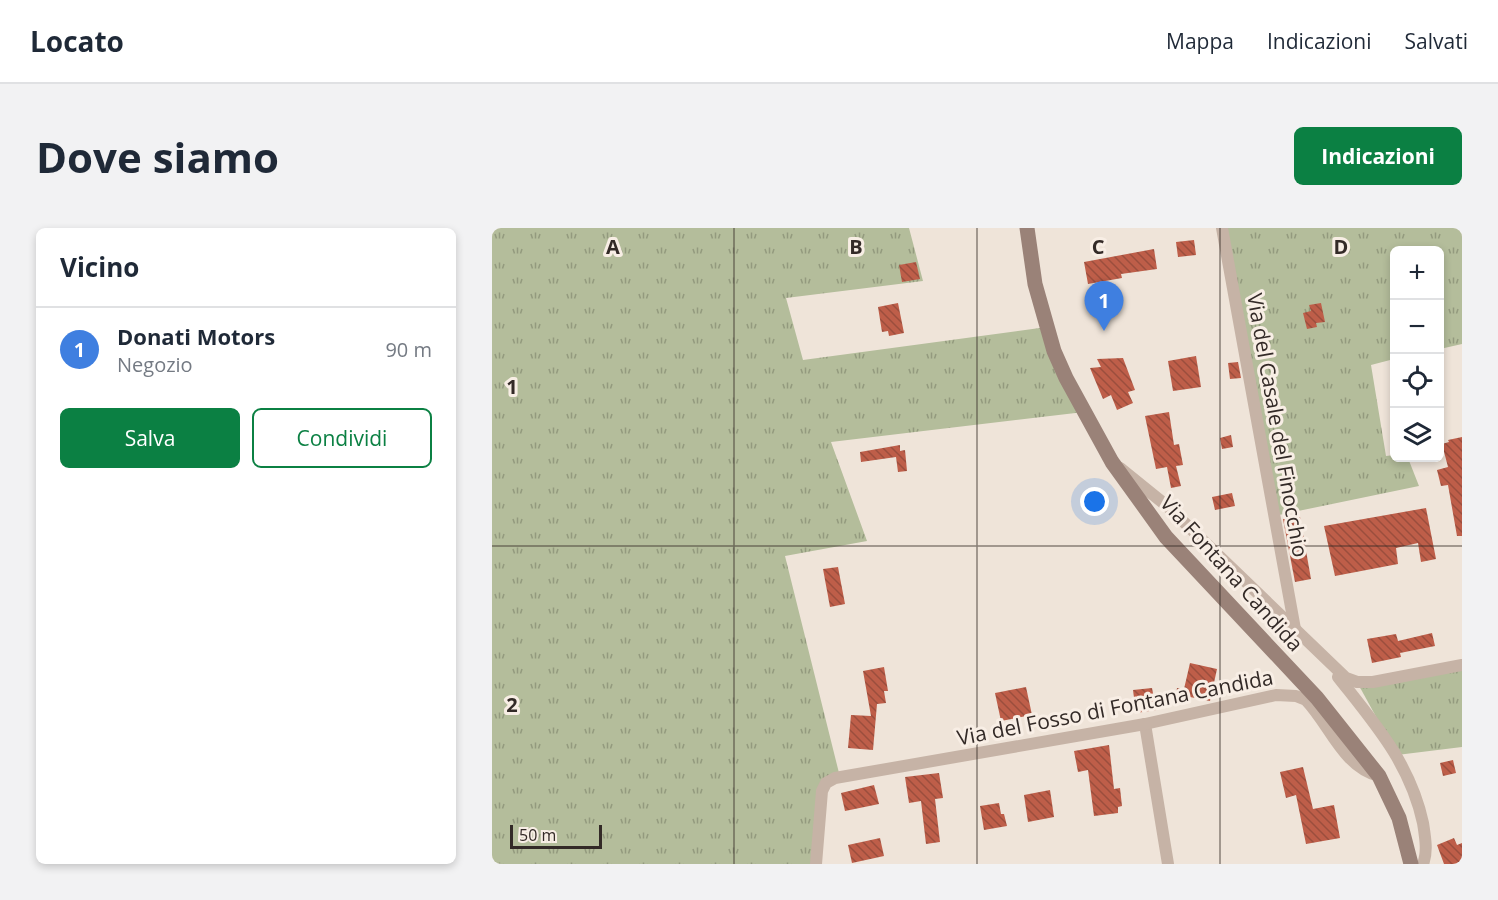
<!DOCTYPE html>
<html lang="it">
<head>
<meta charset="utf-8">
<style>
  :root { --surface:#fff; --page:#f2f2f3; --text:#1f2937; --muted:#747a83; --line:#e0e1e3; --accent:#0b8043 }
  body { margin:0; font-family:"Open Sans",sans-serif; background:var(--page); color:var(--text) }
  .controls { position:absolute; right:18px; top:18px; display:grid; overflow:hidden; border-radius:9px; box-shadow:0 3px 9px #0003 }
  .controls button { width:54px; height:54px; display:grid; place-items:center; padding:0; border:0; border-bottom:2px solid var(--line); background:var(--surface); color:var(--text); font:30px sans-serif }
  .scale { position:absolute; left:18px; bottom:15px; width:92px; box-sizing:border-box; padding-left:6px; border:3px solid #332a27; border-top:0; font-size:16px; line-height:21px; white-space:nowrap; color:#332a27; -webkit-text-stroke:4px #f8eee5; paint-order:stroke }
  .you { position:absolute; left:603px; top:274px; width:21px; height:21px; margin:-15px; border:4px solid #fff; border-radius:50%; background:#1a73e8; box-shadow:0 0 0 9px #1a73e833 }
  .badge { display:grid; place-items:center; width:39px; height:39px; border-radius:50%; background:var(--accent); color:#fff; font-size:20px; font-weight:700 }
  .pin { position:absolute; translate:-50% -50px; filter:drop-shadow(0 2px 3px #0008) }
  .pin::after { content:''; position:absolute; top:32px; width:21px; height:18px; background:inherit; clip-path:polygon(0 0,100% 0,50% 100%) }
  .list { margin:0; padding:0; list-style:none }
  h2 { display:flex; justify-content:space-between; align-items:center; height:78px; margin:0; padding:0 24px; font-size:26px }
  h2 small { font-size:20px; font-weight:400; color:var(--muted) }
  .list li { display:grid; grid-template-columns:39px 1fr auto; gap:18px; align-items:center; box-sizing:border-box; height:84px; padding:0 24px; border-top:2px solid var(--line) }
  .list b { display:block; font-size:22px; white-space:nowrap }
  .list p { margin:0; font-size:20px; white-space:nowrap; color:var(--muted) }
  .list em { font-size:20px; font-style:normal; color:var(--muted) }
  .actions { display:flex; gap:12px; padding:18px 24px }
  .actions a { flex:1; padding:14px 0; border:2px solid var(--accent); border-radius:9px; text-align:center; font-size:21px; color:var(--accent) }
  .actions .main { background:var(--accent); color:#fff }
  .icon { flex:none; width:33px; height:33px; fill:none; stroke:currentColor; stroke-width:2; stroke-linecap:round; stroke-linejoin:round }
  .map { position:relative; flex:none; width:970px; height:636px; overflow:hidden; border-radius:9px }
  header { display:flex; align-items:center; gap:36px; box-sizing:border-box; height:84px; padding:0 30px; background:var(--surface); border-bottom:2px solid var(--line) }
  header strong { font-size:28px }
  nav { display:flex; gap:33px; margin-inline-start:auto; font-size:21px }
  .intro { display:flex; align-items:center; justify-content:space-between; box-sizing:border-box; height:144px; padding:0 36px }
  h1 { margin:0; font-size:42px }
  .button { padding:15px 27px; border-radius:9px; background:var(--accent); color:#fff; font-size:21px; font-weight:700 }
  main { display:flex; gap:36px; padding:0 36px }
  aside { flex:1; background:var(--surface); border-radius:9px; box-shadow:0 3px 9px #0003 }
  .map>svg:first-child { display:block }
</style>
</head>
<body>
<header>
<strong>Locato</strong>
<nav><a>Mappa</a><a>Indicazioni</a><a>Salvati</a></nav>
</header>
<div class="intro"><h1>Dove siamo</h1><a class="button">Indicazioni</a></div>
<main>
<aside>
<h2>Vicino<small></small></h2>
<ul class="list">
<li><span class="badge" style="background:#3f7fe0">1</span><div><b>Donati Motors</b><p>Negozio</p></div><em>90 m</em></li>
</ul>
<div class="actions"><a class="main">Salva</a><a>Condividi</a></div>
</aside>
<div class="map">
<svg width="970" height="636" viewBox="0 0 970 636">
  <defs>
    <pattern id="grass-tufts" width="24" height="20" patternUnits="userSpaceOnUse" patternTransform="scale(1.5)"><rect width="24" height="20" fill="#b4bd9b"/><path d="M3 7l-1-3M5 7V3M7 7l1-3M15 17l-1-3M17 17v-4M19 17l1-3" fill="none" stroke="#939a7e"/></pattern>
    <pattern id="building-back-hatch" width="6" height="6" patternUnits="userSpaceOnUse" patternTransform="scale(1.5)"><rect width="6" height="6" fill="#be5e49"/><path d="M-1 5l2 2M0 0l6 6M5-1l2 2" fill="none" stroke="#9b4e3d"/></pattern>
  </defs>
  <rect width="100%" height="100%" fill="#efe4d9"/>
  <g fill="url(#grass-tufts)">
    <polygon points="0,0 417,0 431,53 294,70 311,132 555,99 592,184 339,214 375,313 293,328 348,549 334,555 324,636 0,636"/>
    <polygon points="730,0 970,0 970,116 948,121 948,22 902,22 902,131 879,137 894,228 902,227 902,230 916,230 927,258 782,288"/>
    <polygon points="970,437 970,519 905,527 865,454"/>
  </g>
  <g fill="url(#building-back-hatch)">
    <polygon points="702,12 704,27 686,29 684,14"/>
    <polygon points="662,21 665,41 629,46 630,50 596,56 592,34"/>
    <polygon points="424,34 428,51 410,54 407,37"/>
    <polygon points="406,75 412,105 397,108 396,103 390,104 386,79"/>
    <polygon points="829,75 833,94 824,95 825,99 815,101 811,85 819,83 817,77"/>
    <polygon points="704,128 709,159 681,163 676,133"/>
    <polygon points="631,130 643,162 636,164 641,175 625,182 619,167 611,171 598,140 609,139 605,131"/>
    <polygon points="746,134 749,150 738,151 736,135"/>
    <polygon points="677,184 682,217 687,216 691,237 684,238 689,258 679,260 675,239 664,241 653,188"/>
    <polygon points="739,207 741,219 730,221 728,210"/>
    <polygon points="970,209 970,308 965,308 956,257 949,258 945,242 956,239 950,216 957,214 956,212"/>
    <polygon points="408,217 408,223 413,222 415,243 406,244 404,229 369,234 368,224"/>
    <polygon points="740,265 743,278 723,282 720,269"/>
    <polygon points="934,280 944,331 929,334 926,315 904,320 906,336 843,348 832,298"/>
    <polygon points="808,289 819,351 803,354 791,291"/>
    <polygon points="346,339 353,376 338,379 331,341"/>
    <polygon points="940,405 943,418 908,425 909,429 880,435 875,411 904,406 906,413"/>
    <polygon points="698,435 725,441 718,473 698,469 697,475 683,472 685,460 692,461"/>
    <polygon points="392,439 396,463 392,463 394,475 385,476 381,522 356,520 359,487 379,488 371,443"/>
    <polygon points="534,459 540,487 509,493 503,465"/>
    <polygon points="660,460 664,482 644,485 641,462"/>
    <polygon points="617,517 622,561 628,560 630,578 626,579 626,585 602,588 596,542 586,544 582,523"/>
    <polygon points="961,532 964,545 951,548 948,535"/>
    <polygon points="811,539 821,581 842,577 848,610 814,616 804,567 794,570 788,544"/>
    <polygon points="447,545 451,570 443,571 448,614 434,616 429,573 417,575 413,549"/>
    <polygon points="382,557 387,576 353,583 349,565"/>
    <polygon points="558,562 562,589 536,594 532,567"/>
    <polygon points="507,575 509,586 512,586 515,598 492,602 488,578"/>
    <polygon points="388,610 392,628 360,635 356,617"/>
    <polygon points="962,610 965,617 970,615 970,636 952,636 945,617"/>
  </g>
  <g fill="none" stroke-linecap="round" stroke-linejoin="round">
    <g stroke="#c6b3a6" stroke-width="12">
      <polyline points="730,0 803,401"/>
      <polyline points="628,240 675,278 854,450 865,454 881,454 970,437"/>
      <path d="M846,449C883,496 918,535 931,595C933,608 936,624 931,636"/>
      <polyline points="653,496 676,636"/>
      <path d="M324,636L330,563L334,555L343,550L653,496L784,467L804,468L814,472C838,497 851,539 887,548"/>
    </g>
    <polyline stroke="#9a8278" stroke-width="15" points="535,0 543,56 562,123 574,150 620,234 674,309 825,470 887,548 907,590 919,636"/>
  </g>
  <path fill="none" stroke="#332a27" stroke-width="1.5" stroke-opacity="0.55" d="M242,0V636M485,0V636M728,0V636M0,318H970"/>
  <g text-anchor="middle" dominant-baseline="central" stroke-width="6" stroke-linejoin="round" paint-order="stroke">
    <g font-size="21" fill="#332a27" stroke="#f8eee5">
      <text transform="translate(786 197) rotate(80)">Via del Casale del Finocchio</text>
      <text transform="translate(740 345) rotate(48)">Via Fontana Candida</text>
      <text transform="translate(623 479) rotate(-11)">Via del Fosso di Fontana Candida</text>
    </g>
  </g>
  <g font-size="20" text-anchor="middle" font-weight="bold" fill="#332a27" stroke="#f8eee5" stroke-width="6" stroke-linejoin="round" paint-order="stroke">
    <text x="121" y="26">A</text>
    <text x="364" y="26">B</text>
    <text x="606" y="26">C</text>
    <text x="849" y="26">D</text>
    <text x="20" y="166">1</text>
    <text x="20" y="484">2</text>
  </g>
</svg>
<div class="controls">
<button>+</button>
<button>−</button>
<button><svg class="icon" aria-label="locate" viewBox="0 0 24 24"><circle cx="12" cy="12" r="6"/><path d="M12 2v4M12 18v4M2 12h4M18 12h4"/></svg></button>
<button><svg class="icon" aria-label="layers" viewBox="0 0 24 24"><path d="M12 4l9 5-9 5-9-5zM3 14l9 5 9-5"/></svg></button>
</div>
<div class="scale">50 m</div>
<div class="you"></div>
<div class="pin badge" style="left:612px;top:103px;background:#3f7fe0">1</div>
</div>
</main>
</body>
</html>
